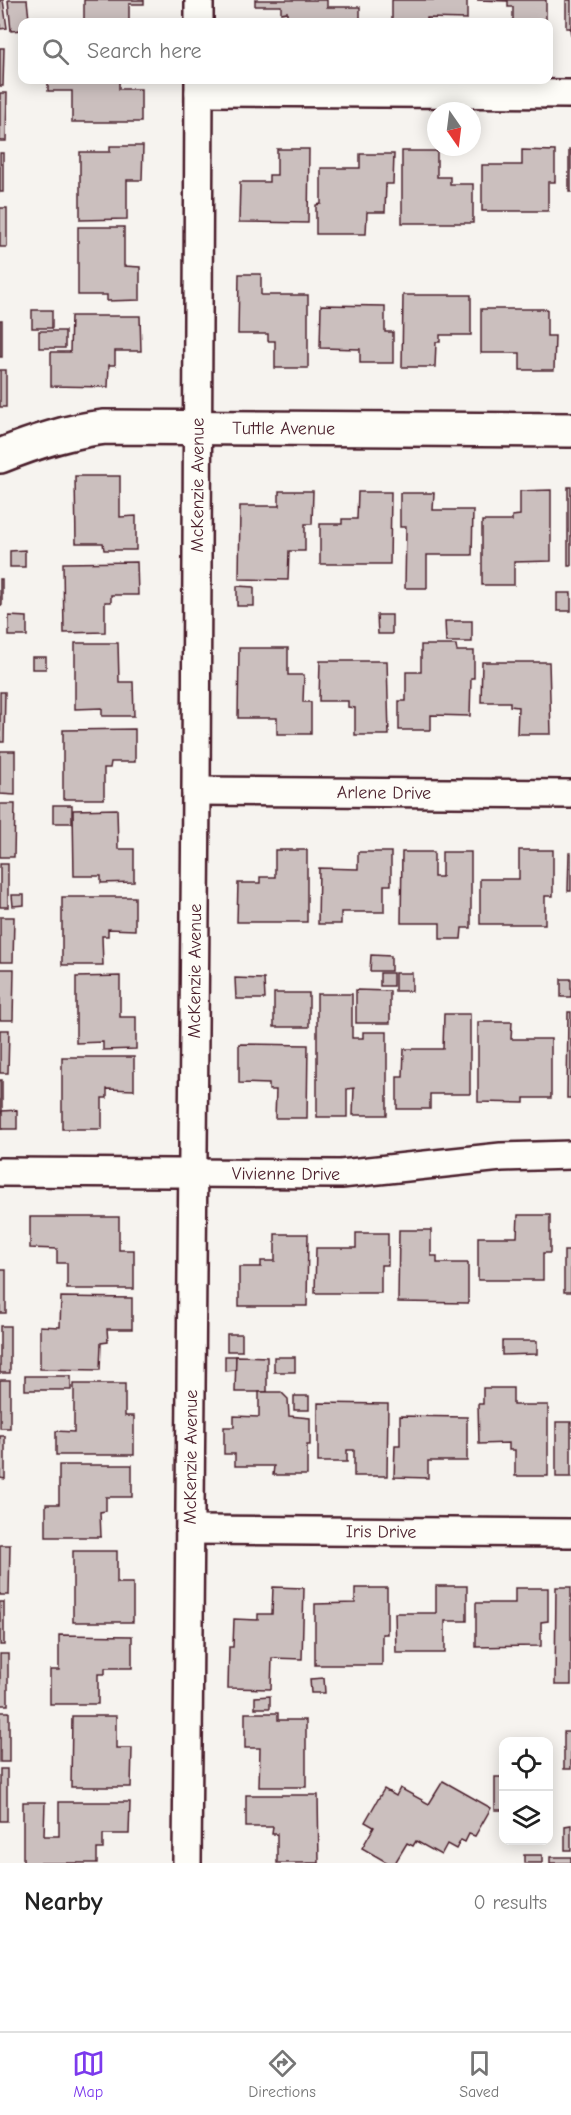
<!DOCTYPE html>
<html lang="en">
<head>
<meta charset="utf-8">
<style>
  :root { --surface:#fff; --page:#f6f6f6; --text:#222; --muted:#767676; --line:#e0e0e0; --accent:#7c3aed }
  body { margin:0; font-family:"Comic Neue",sans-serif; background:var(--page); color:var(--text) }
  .controls { position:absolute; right:18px; bottom:18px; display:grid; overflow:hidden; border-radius:12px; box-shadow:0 3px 15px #0003 }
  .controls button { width:54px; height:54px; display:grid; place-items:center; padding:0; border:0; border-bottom:2px solid var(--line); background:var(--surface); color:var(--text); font:30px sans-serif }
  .compass { position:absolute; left:427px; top:102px; width:54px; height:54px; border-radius:50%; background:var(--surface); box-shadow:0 3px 15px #0003; rotate:166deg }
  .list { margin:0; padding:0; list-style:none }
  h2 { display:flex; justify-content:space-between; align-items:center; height:78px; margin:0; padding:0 24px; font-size:26px }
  h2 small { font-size:20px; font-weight:400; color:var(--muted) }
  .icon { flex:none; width:33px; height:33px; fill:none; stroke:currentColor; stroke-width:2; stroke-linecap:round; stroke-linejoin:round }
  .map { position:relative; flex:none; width:571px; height:1863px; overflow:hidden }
  .search { position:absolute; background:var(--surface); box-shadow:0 3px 15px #0003; left:18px; right:18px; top:18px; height:66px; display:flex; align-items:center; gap:15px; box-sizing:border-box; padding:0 21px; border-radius:12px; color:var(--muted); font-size:22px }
  .sheet { height:168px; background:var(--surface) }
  nav { display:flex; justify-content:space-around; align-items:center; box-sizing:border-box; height:84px; border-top:2px solid var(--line); background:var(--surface); font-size:16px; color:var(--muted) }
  nav a { display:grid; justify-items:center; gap:3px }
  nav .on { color:var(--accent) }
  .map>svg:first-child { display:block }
</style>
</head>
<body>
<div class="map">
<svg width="571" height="1863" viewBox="0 0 571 1863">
  <rect width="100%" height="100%" fill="#f6f3ef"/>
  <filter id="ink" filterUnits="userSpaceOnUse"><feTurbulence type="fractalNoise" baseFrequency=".0167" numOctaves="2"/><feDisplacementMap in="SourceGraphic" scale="12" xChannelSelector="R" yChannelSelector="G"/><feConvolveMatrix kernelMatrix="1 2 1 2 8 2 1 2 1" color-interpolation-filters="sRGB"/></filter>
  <g filter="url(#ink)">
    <g fill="#cbbfbe" stroke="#4a1f2b" stroke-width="1.5">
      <polygon points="0,0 3,0 7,28 0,29"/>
      <polygon points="8,0 27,0 29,19 25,19 25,22 22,22 22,30 11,31"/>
      <polygon points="84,0 144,0 144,4 129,4 129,22 84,22"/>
      <polygon points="255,0 327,0 327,7 360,7 360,22 287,22 287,12 281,13 281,6 255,6"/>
      <polygon points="392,0 467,0 467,19 427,18 426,22 392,22"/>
      <polygon points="477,0 546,0 546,22 513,22 513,7 508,7 508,1"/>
      <polygon points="566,0 571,0 571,36 570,28 566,28"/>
      <polygon points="0,48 4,48 3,86 0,86"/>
      <polygon points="48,80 119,80 119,89 141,89 141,122 72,122 72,91 48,91"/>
      <polygon points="0,93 7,93 6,141 0,141"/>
      <polygon points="110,146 143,146 142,180 127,180 127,219 80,220 80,152 110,152"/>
      <polygon points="277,149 309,149 308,223 239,222 240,182 269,182 269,175 277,175"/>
      <polygon points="522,150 555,151 555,182 548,182 548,211 482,211 482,165 522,165"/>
      <rect x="569" y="150" width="2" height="42"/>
      <polygon points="402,151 437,151 437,177 450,177 450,184 473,184 473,223 402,223"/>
      <rect x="0" y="153" width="3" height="39"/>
      <polygon points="360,154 394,154 393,184 386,184 385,212 367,212 366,234 316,234 316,205 321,204 321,168 360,168"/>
      <rect x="0" y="208" width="7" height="39"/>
      <polygon points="78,227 124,227 124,266 140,267 140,300 107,301 107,295 78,295"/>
      <polygon points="239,274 261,274 261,295 308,295 308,368 275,368 275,341 268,341 268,334 238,334"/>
      <polygon points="403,295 471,295 471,335 440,335 440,342 436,342 435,367 402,367"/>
      <polygon points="321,305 385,306 385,332 393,332 393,363 360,363 360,349 320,348"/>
      <polygon points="481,309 547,309 547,336 555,336 554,370 520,370 520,353 481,353"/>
      <rect x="32" y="310" width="20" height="18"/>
      <polygon points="71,316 140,316 141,351 115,351 115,365 109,365 108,387 51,386 51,352 70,352"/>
      <rect x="0" y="320" width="2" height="37"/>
      <rect x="39" y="331" width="26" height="17"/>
      <rect x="0" y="370" width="6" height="37"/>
      <polygon points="75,476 120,476 120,517 136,516 136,550 104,550 103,543 76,543"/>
      <rect x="568" y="487" width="3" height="79"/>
      <polygon points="551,490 551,561 514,562 514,585 482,585 482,521 512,521 512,516 520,515 520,491"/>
      <polygon points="279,491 313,491 312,524 305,524 305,551 289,551 288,580 239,579 240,506 279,506"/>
      <polygon points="358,492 391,492 390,564 320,564 320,524 342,524 342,519 357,519"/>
      <polygon points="400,493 434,493 433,510 473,510 472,555 427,555 427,588 405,588 406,527 400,527"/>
      <polygon points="25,550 25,567 10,567 10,551"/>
      <polygon points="137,562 138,595 111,595 111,602 105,602 105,632 64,633 63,563"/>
      <rect x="0" y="579" width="2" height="26"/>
      <polygon points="237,586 254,587 254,606 237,606"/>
      <rect x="557" y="593" width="14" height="18"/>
      <polygon points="377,615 392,615 392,634 378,634"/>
      <polygon points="9,616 27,617 27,636 9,636"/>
      <polygon points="445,621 472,621 472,642 446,642"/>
      <polygon points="75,643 118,643 119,682 133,682 134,716 102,716 102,708 75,709"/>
      <polygon points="421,645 456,645 457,651 474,651 474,678 471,678 470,716 431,715 431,730 399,730 399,701 406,701 406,672 421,672"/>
      <polygon points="239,648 288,648 288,675 304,675 303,702 311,702 311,734 277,734 277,718 238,718"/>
      <rect x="32" y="657" width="14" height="12"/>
      <polygon points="320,661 387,661 389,735 355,735 355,708 348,707 348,701 319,701"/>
      <polygon points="482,662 549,662 551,734 517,734 518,707 510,706 510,702 481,702"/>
      <polygon points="0,692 5,692 4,742 0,742"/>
      <polygon points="135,729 135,762 111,762 110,768 104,768 104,799 63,799 63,730"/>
      <polygon points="0,751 15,751 15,795 0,794"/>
      <polygon points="0,804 15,804 14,857 0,857"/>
      <rect x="53" y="805" width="19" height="18"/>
      <polygon points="117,809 118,849 134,849 134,882 101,883 101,876 74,876 73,810"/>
      <polygon points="275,850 307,850 307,922 237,922 238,883 260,883 260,877 275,877"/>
      <polygon points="519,850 553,850 553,896 545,896 545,924 480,924 480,879 519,879"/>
      <polygon points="358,852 391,852 391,885 384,885 384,912 341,912 341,924 318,924 319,868 358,869"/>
      <polygon points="402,852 434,852 434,877 442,877 442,852 471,852 471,928 462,928 461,939 440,939 440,923 401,923"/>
      <polygon points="569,853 571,853 571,891 568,891"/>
      <rect x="0" y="864" width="8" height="43"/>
      <polygon points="12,895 24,895 24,905 13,906"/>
      <polygon points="62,897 135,897 135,930 108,929 108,936 102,936 103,965 62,965"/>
      <polygon points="0,917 14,917 13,962 0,962"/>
      <polygon points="371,955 391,956 391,971 370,971"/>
      <polygon points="0,969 14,969 13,1020 0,1020"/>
      <rect x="380" y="973" width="13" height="13"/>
      <rect x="395" y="973" width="17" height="18"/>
      <polygon points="120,976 120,1017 136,1017 136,1049 103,1050 103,1042 76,1043 76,977"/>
      <polygon points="235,978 264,979 265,999 236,999"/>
      <rect x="561" y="979" width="10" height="18"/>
      <polygon points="356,990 390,991 390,1023 356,1023"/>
      <rect x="274" y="993" width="35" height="34"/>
      <polygon points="317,994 352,994 352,1038 363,1038 363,1032 387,1032 387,1115 353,1115 354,1088 347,1089 347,1117 317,1117"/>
      <polygon points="568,1012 571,1012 571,1098 567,1098"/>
      <polygon points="444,1014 470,1014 470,1094 430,1094 430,1109 397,1109 397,1077 403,1077 404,1049 443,1049"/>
      <polygon points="478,1022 512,1022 511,1039 551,1039 551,1098 524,1098 524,1103 478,1102"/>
      <polygon points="0,1030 9,1030 8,1073 0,1073"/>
      <polygon points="239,1044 308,1045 307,1118 275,1118 276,1090 269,1090 269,1084 239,1083"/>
      <polygon points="62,1057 134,1057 134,1090 107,1089 107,1098 102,1098 102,1129 62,1129"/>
      <rect x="0" y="1080" width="2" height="49"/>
      <polygon points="17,1110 17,1129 2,1129 2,1111"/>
      <polygon points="518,1215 550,1215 550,1253 543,1253 543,1280 478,1280 478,1237 517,1237"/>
      <polygon points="30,1217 119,1217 119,1250 134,1250 134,1289 67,1289 67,1263 57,1263 57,1249 30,1248"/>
      <polygon points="399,1230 431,1230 431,1256 437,1256 437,1263 468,1263 468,1303 398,1302"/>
      <polygon points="356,1233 388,1233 388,1265 381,1265 381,1293 315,1293 316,1248 356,1248"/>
      <polygon points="275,1234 308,1234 307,1306 239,1306 239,1267 261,1267 261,1261 275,1261"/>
      <rect x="564" y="1251" width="7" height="41"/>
      <rect x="0" y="1270" width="6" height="43"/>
      <polygon points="61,1297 132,1298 132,1329 107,1329 108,1342 101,1343 100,1370 40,1369 40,1326 60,1327"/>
      <rect x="0" y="1326" width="10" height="47"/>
      <rect x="227" y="1334" width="15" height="17"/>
      <polygon points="502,1341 537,1341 537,1354 502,1355"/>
      <polygon points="225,1356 236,1356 236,1370 225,1371"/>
      <polygon points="236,1356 267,1357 267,1392 235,1392"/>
      <rect x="274" y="1357" width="21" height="15"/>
      <rect x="25" y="1376" width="46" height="14"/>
      <rect x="0" y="1380" width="10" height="48"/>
      <polygon points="74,1384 125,1384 125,1416 134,1416 134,1455 56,1455 56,1431 74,1432"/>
      <polygon points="483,1388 513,1388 513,1405 548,1405 548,1476 515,1476 515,1450 509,1450 509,1443 479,1444 478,1404 483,1404"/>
      <polygon points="259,1392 281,1392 288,1399 289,1416 310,1418 310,1445 307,1445 307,1475 273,1475 274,1466 235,1466 235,1454 224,1454 224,1427 234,1427 234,1416 259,1417"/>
      <rect x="294" y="1396" width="15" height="14"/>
      <polygon points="318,1403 388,1404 387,1476 354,1476 354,1450 347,1450 347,1462 318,1462"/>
      <polygon points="400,1416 467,1417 467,1461 428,1461 428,1478 394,1477 395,1445 400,1445"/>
      <rect x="556" y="1422" width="15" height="55"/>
      <polygon points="0,1436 5,1436 5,1479 0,1478"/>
      <polygon points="59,1465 132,1465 132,1497 106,1497 106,1511 100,1512 101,1537 46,1537 46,1504 59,1504"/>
      <polygon points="0,1545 10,1545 9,1595 0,1595"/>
      <polygon points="73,1551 117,1551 117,1583 133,1583 133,1622 73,1622"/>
      <polygon points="436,1586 467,1586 467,1621 445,1621 445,1653 396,1653 395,1613 436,1613"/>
      <polygon points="273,1587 304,1588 302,1659 272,1658 271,1689 228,1688 229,1647 233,1647 234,1619 258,1620 258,1614 272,1614"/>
      <polygon points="556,1587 571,1587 571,1685 555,1685"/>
      <polygon points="355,1588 387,1588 387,1634 382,1634 382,1665 315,1665 315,1604 355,1603"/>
      <polygon points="515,1588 548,1588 548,1621 541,1622 541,1646 476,1647 476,1603 515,1603"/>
      <rect x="0" y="1602" width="4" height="43"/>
      <polygon points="59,1635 132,1636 132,1668 105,1668 105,1674 98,1674 98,1704 50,1704 50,1670 59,1670"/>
      <rect x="0" y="1654" width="8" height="51"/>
      <polygon points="324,1678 325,1693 311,1693 310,1679"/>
      <polygon points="270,1696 270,1708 255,1708 255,1697"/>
      <rect x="0" y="1712" width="9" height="50"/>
      <polygon points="245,1713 278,1713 278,1720 306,1720 306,1787 259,1787 260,1748 245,1748"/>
      <polygon points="72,1716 116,1716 116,1748 132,1748 131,1787 71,1787"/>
      <rect x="564" y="1732" width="7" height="37"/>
      <rect x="0" y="1769" width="7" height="52"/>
      <rect x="548" y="1776" width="3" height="30"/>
      <rect x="495" y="1777" width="9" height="33"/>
      <polygon points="443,1781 491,1808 475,1836 469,1834 465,1842 461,1840 456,1849 447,1844 441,1855 416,1841 413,1846 407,1843 395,1863 388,1863 362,1848 374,1827 365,1822 384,1789 396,1796 400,1788 429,1804"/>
      <polygon points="246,1795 318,1795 319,1863 277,1863 277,1834 272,1834 273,1827 246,1827"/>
      <polygon points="23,1802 45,1802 44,1836 59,1836 59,1802 130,1802 129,1834 103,1834 103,1849 97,1849 97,1863 23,1863"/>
      <polygon points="571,1825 571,1850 565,1850 565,1826"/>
      <rect x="524" y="1855" width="18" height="8"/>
      <rect x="550" y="1857" width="21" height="6"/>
    </g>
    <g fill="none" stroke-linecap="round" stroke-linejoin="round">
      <defs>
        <g id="street">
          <polyline points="199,22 199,0"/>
          <polyline points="199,92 571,94"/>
          <path id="s1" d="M196,791L571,794"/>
          <path id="s2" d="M0,1172L341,1174L501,1157L571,1155"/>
          <path id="s3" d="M191,1530L571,1533"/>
          <path id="s4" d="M187,1863L196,791L199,80"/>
        </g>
        <g id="secondary">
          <path id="s5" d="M0,456C35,442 68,431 105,427L571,430"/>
        </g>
      </defs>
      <use href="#street" stroke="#4a1f2b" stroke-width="32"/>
      <use href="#secondary" stroke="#4a1f2b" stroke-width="38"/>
      <use href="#street" stroke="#fdfcf7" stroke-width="27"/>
      <use href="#secondary" stroke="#fdfcf7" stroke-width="33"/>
    </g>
  </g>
  <g text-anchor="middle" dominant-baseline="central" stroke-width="4.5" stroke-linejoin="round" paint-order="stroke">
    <g font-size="18" fill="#4a1f2b" stroke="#fdfcf7">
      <text stroke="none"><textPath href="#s5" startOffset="288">Tuttle Avenue</textPath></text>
      <text stroke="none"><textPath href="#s4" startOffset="1378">McKenzie Avenue</textPath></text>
      <text stroke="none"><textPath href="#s1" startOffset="188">Arlene Drive</textPath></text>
      <text stroke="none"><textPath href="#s4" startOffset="892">McKenzie Avenue</textPath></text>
      <text stroke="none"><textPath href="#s2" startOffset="286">Vivienne Drive</textPath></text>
      <text stroke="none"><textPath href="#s4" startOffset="406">McKenzie Avenue</textPath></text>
      <text stroke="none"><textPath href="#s3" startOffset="190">Iris Drive</textPath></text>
    </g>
  </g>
</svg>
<div class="controls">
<button><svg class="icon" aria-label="locate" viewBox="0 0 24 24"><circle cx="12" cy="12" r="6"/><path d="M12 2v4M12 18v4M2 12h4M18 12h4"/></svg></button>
<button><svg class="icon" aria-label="layers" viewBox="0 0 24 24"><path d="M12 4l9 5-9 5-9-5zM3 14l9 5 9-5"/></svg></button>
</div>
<svg class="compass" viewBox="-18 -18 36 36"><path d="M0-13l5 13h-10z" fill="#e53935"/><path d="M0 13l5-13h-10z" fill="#767676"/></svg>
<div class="search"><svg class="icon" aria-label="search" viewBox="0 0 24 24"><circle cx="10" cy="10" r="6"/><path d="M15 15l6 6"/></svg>Search here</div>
</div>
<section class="sheet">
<h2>Nearby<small>0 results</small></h2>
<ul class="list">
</ul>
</section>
<nav>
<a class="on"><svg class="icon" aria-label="map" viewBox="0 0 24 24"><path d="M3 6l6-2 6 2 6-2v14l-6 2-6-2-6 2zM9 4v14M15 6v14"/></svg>Map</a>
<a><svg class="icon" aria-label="directions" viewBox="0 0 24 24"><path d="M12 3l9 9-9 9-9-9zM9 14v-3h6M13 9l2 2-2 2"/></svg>Directions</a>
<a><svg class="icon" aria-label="saved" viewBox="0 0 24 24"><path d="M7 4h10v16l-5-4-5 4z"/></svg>Saved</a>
</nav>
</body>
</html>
